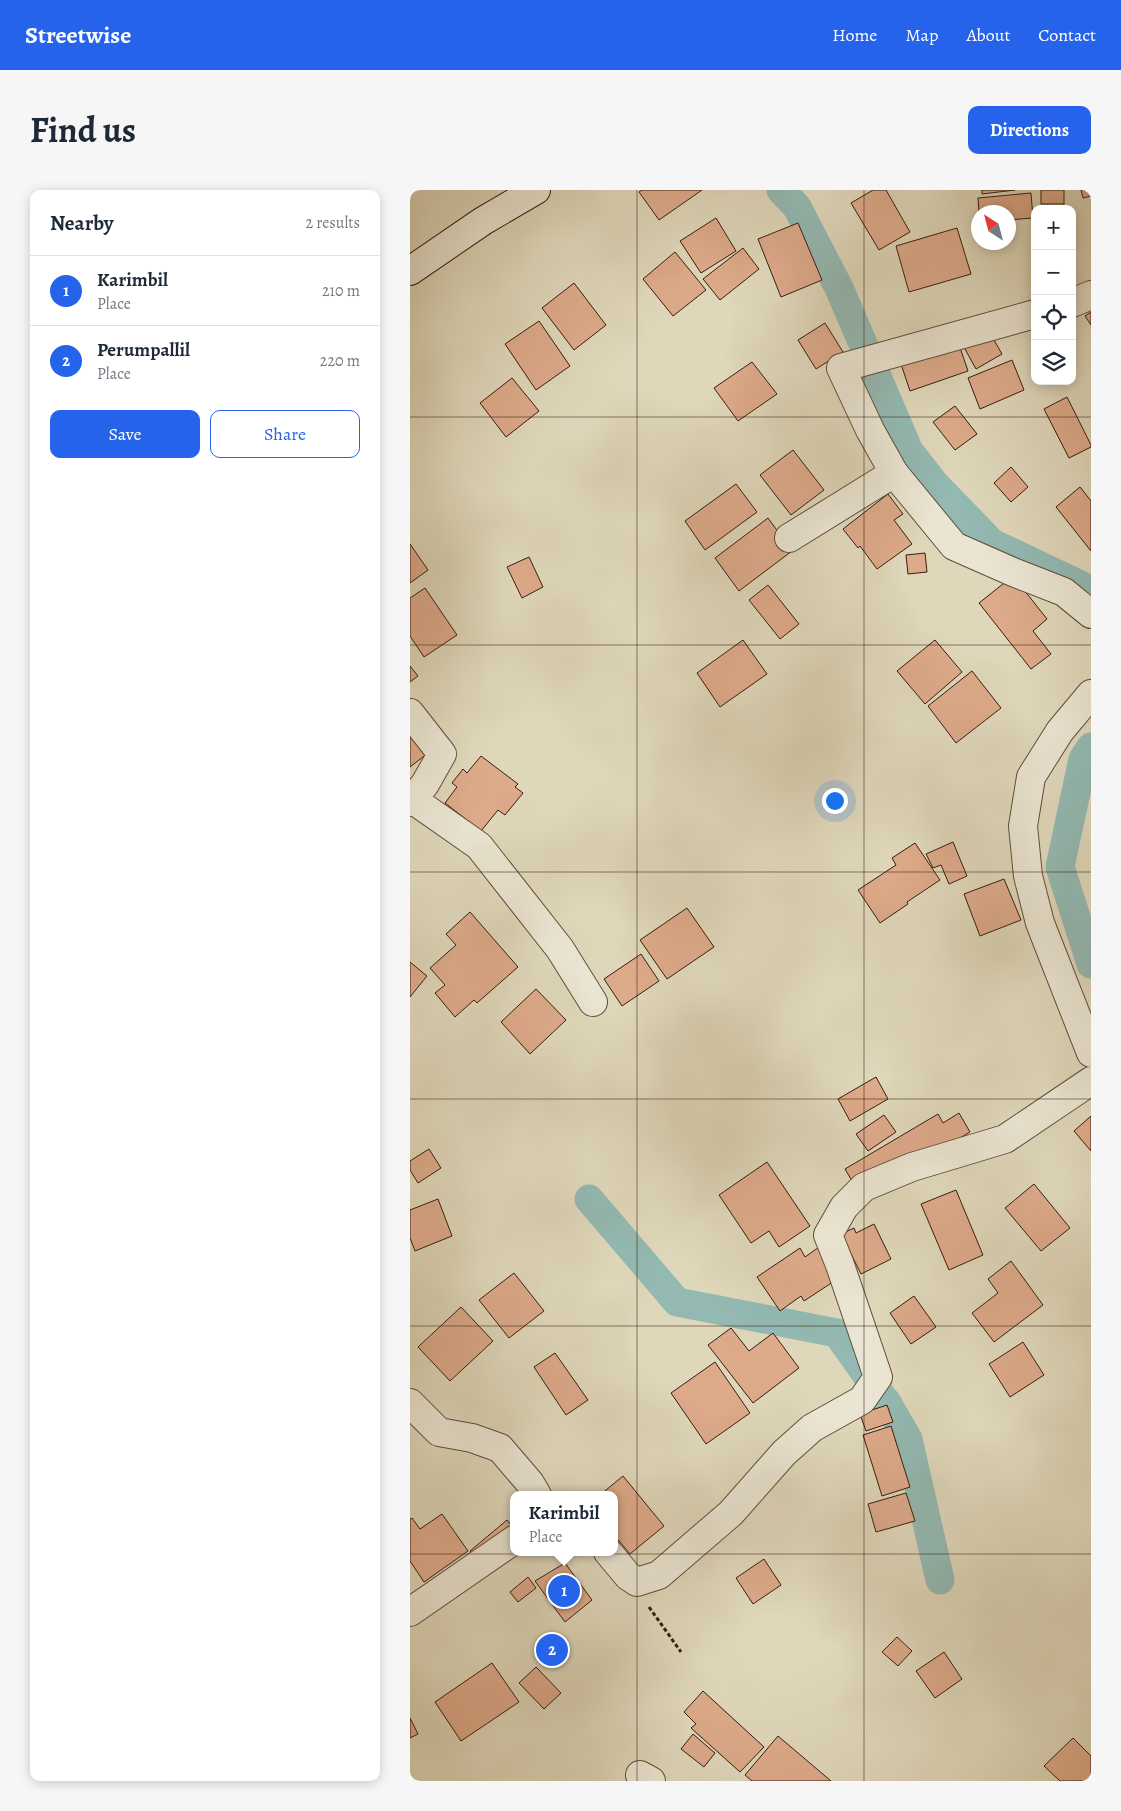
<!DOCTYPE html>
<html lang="en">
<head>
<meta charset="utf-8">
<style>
  :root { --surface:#fff; --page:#f6f6f7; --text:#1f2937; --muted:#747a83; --line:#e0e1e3; --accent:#2563eb }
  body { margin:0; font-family:Alegreya,serif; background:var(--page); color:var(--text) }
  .controls { position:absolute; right:15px; top:15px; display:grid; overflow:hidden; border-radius:10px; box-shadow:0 2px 12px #0003 }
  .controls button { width:45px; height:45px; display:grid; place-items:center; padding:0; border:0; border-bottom:1px solid var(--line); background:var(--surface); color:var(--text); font:25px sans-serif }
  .compass { position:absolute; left:561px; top:15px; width:45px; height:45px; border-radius:50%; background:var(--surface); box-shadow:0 2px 12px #0003; rotate:324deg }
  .you { position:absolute; left:424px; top:610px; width:18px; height:18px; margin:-12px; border:4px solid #fff; border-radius:50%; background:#1a73e8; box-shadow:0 0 0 8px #1a73e833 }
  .badge { display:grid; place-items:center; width:32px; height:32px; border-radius:50%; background:var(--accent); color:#fff; font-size:16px; font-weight:700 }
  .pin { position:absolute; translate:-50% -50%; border:2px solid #fff; box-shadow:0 1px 5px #0006 }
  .popup { position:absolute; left:100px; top:1301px; width:108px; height:65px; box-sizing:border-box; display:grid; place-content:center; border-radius:10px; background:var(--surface); filter:drop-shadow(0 1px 4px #0005); font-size:16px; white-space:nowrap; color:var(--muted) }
  .popup b { font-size:19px; color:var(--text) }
  .popup::after { content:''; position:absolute; left:50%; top:100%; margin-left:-10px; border:10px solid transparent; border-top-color:var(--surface) }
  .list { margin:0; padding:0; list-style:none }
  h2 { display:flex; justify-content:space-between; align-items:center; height:65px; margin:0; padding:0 20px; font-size:21px }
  h2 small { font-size:16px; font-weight:400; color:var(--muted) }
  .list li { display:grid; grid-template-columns:32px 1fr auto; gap:15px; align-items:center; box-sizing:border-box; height:70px; padding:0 20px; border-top:1px solid var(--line) }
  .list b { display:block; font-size:19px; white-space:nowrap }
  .list p { margin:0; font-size:16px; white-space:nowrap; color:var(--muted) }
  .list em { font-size:16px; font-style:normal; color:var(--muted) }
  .actions { display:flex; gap:10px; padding:15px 20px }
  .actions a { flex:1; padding:11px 0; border:1px solid var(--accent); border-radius:10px; text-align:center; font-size:18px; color:var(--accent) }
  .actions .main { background:var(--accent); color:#fff }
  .icon { flex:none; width:28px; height:28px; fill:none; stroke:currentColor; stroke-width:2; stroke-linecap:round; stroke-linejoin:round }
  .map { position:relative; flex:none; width:681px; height:1591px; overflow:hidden; border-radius:10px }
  header { display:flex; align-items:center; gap:30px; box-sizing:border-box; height:70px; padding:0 25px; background:var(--accent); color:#fff }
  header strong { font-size:24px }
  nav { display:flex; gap:28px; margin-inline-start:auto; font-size:18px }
  .intro { display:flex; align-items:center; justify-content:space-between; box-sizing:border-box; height:120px; padding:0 30px }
  h1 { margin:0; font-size:35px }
  .button { padding:12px 22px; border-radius:10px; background:var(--accent); color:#fff; font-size:18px; font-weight:700 }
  main { display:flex; gap:30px; padding:0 30px }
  aside { flex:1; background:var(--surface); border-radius:10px; box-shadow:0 2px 12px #0003 }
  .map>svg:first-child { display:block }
</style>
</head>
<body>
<header>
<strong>Streetwise</strong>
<nav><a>Home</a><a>Map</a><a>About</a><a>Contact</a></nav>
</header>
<div class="intro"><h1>Find us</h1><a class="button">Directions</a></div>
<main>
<aside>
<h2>Nearby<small>2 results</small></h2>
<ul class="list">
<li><span class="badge">1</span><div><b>Karimbil</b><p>Place</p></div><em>210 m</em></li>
<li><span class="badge">2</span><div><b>Perumpallil</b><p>Place</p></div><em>220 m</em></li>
</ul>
<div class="actions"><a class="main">Save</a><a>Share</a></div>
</aside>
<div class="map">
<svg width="681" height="1591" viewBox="0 0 681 1591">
  <rect width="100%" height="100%" fill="#dfd7ba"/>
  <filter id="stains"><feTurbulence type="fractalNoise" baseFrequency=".004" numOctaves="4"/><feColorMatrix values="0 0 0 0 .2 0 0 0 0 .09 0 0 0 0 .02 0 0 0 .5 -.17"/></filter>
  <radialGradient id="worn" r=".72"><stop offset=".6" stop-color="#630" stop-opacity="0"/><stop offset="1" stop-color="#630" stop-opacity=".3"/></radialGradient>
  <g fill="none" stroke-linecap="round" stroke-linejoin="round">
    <g stroke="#93b9b2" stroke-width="29">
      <polyline points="371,0 387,17 429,98 499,261 524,293 582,353 681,400"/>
      <polyline points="681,557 673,569 650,677 681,774"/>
      <polyline points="179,1009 267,1112 427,1143 473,1208 476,1211 498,1249 530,1390"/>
    </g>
  </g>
  <g fill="#ddaa8a" stroke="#361d10">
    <polygon points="232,0 292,0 249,30 229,2"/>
    <polygon points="463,0 476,0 500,42 469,60 441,13"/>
    <polygon points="572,0 605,0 572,4"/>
    <rect x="631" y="0" width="23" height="14"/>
    <polygon points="671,0 681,0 681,6 673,8"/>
    <polygon points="621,3 623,28 598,30 598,22 569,22 568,8"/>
    <polygon points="306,28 326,61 291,83 270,51"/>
    <polygon points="388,33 412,90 371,107 348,49"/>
    <polygon points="547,38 561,84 499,102 486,56"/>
    <polygon points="333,58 349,79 310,110 293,89"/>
    <polygon points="265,62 296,100 263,126 233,89"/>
    <polygon points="164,93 196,135 164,160 132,118"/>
    <polygon points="681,122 681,135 675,126"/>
    <polygon points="129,131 160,176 126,200 95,154"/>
    <polygon points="415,133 433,162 406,179 388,150"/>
    <polygon points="576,136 592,164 566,179 550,150"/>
    <polygon points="547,149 558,181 500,201 489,168"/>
    <polygon points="602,170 614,200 570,219 558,188"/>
    <polygon points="342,172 367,204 328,231 304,198"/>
    <polygon points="102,188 129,221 96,247 70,213"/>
    <polygon points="657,207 681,255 681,257 659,268 634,219"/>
    <polygon points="545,216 567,244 545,260 523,232"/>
    <polygon points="383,260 414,300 381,325 350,285"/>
    <polygon points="601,277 618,297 601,312 584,293"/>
    <polygon points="326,294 347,322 295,360 275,331"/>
    <polygon points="670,297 681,311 681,361 646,317"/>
    <polygon points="478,304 493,324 484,330 502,354 467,379 450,356 448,358 433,339"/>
    <polygon points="358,328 382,361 329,401 305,368"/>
    <polygon points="0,354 18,380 0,393"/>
    <polygon points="515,363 517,382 498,384 496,365"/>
    <polygon points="119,367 133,397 112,408 97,377"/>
    <polygon points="603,386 637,429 623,441 641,464 621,479 569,413"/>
    <polygon points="358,395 389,434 370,449 339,410"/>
    <polygon points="15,398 47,445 14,467 0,446 0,408"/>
    <polygon points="333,450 357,484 310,517 287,483"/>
    <polygon points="525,450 552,482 515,514 487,481"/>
    <polygon points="0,476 8,486 0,492"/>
    <polygon points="562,481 591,518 546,553 518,516"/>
    <polygon points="0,540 18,563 0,577"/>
    <polygon points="71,566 108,594 105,597 113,603 95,625 88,620 71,641 35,613 47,597 42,593 53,579 57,583"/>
    <polygon points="543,652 557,686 539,694 531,675 523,678 516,664"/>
    <polygon points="505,653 530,690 497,712 498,714 470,733 448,700 486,675 482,668"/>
    <polygon points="594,689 611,730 570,746 554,704"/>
    <polygon points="277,718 304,757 257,789 230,750"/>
    <polygon points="60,722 108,777 67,813 64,810 45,827 25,803 35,795 20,778 46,755 36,744"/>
    <polygon points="231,764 249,791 212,816 194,789"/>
    <polygon points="0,772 17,786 0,807"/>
    <polygon points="126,799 156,830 120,864 91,832"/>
    <polygon points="466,887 478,909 440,931 428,909"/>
    <polygon points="549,923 560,942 451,1006 435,979 528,924 533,933"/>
    <polygon points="474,925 486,942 458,961 446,944"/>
    <polygon points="681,926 681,961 664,941"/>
    <polygon points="19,959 31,978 8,993 0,980 0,971"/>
    <polygon points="357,972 400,1036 369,1057 359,1041 341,1053 309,1005"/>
    <polygon points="624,994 660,1038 631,1061 595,1018"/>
    <polygon points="546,1000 573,1065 539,1080 511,1014"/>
    <polygon points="28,1009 42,1046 5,1061 0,1048 0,1020"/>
    <polygon points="464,1034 481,1069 451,1084 431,1044 444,1038 446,1043"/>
    <polygon points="412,1055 432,1086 394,1111 391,1106 370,1121 347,1087 390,1058 395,1067"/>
    <polygon points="601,1071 633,1115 584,1152 562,1123 588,1103 578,1089"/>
    <polygon points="104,1083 134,1121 99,1148 69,1110"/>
    <polygon points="504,1106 526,1137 501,1154 480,1123"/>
    <polygon points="51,1117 83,1151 40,1191 8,1157"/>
    <polygon points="321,1138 339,1161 363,1143 389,1178 343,1213 298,1155"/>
    <polygon points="613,1152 634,1185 600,1207 579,1174"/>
    <polygon points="145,1163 178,1210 156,1225 124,1177"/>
    <polygon points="305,1172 340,1223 296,1254 261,1203"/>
    <polygon points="477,1215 483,1232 456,1241 450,1224"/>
    <polygon points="481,1236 500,1297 472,1306 453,1245"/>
    <polygon points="213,1286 254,1336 220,1364 204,1345 204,1305 190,1305"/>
    <polygon points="496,1303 505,1331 466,1342 458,1314"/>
    <polygon points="32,1324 58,1361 14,1392 0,1371 0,1329 2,1328 10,1339"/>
    <polygon points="97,1330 104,1338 70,1374 60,1361"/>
    <polygon points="354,1369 371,1395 343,1414 326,1388"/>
    <polygon points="155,1373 182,1410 155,1432 125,1391"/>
    <polygon points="118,1387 126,1398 108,1412 100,1402"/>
    <polygon points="146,1444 158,1462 137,1475 125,1458"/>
    <polygon points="487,1447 502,1461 488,1476 472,1462"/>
    <polygon points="534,1462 552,1489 525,1508 506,1481"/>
    <polygon points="82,1473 109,1512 51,1551 25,1512"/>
    <polygon points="126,1477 151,1503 134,1519 109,1493"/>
    <polygon points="293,1501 354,1557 330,1582 281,1538 286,1534 274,1522"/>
    <polygon points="0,1528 8,1544 0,1548"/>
    <polygon points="283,1544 305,1563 294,1577 271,1559"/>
    <polygon points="368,1546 421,1591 342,1591 335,1585"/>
    <polygon points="663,1548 681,1566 681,1591 650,1591 634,1576"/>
  </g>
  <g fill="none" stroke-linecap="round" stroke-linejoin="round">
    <defs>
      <g id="minor">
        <polyline points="662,113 681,105"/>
        <polyline points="625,124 431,178 460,240 484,283 544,356 603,382 654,402 681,424"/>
        <polyline points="379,348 484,283"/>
        <polyline points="681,504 650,541 621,587 613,636 618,686 630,733 681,863"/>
        <polyline points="0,523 32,564 15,594 0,612"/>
        <polyline points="2,609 69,656 150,759 183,812"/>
        <polyline points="0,1213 29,1242 62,1248 90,1258 120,1293 127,1305"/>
        <polyline points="198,1362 218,1386 227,1392 249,1385 321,1323 374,1263 402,1238 452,1210 468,1187 430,1075 418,1045 434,1017 454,997 502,977 595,949 681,891"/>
        <polyline points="0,1422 104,1350"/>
        <polyline points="230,1585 241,1591"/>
      </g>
      <polyline id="secondary" points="0,81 73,31 126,0"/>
    </defs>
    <use href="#minor" stroke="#604c3a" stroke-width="30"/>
    <use href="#secondary" stroke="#361d10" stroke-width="30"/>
    <polyline stroke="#361d10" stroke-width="3" stroke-dasharray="4 2.5" stroke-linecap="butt" points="239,1417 271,1462"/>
    <use href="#minor" stroke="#eae5d2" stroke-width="28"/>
    <use href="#secondary" stroke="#eae5d2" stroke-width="28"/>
  </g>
  <path fill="none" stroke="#361d10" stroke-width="1" stroke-opacity="0.55" d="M227,0V1591M454,0V1591M0,227H681M0,455H681M0,682H681M0,909H681M0,1136H681M0,1364H681"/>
  <rect width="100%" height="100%" filter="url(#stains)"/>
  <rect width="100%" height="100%" fill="url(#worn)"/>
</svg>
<div class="controls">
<button>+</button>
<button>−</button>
<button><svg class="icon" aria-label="locate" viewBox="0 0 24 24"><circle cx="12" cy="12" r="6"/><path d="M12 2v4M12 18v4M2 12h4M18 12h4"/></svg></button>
<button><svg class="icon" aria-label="layers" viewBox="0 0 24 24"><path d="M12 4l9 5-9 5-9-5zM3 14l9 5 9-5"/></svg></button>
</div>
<svg class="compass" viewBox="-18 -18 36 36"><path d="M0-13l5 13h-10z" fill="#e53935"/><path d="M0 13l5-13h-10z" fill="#747a83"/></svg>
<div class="you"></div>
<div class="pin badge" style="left:154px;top:1401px">1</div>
<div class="popup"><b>Karimbil</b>Place</div>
<div class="pin badge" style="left:142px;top:1460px">2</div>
</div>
</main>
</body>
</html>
